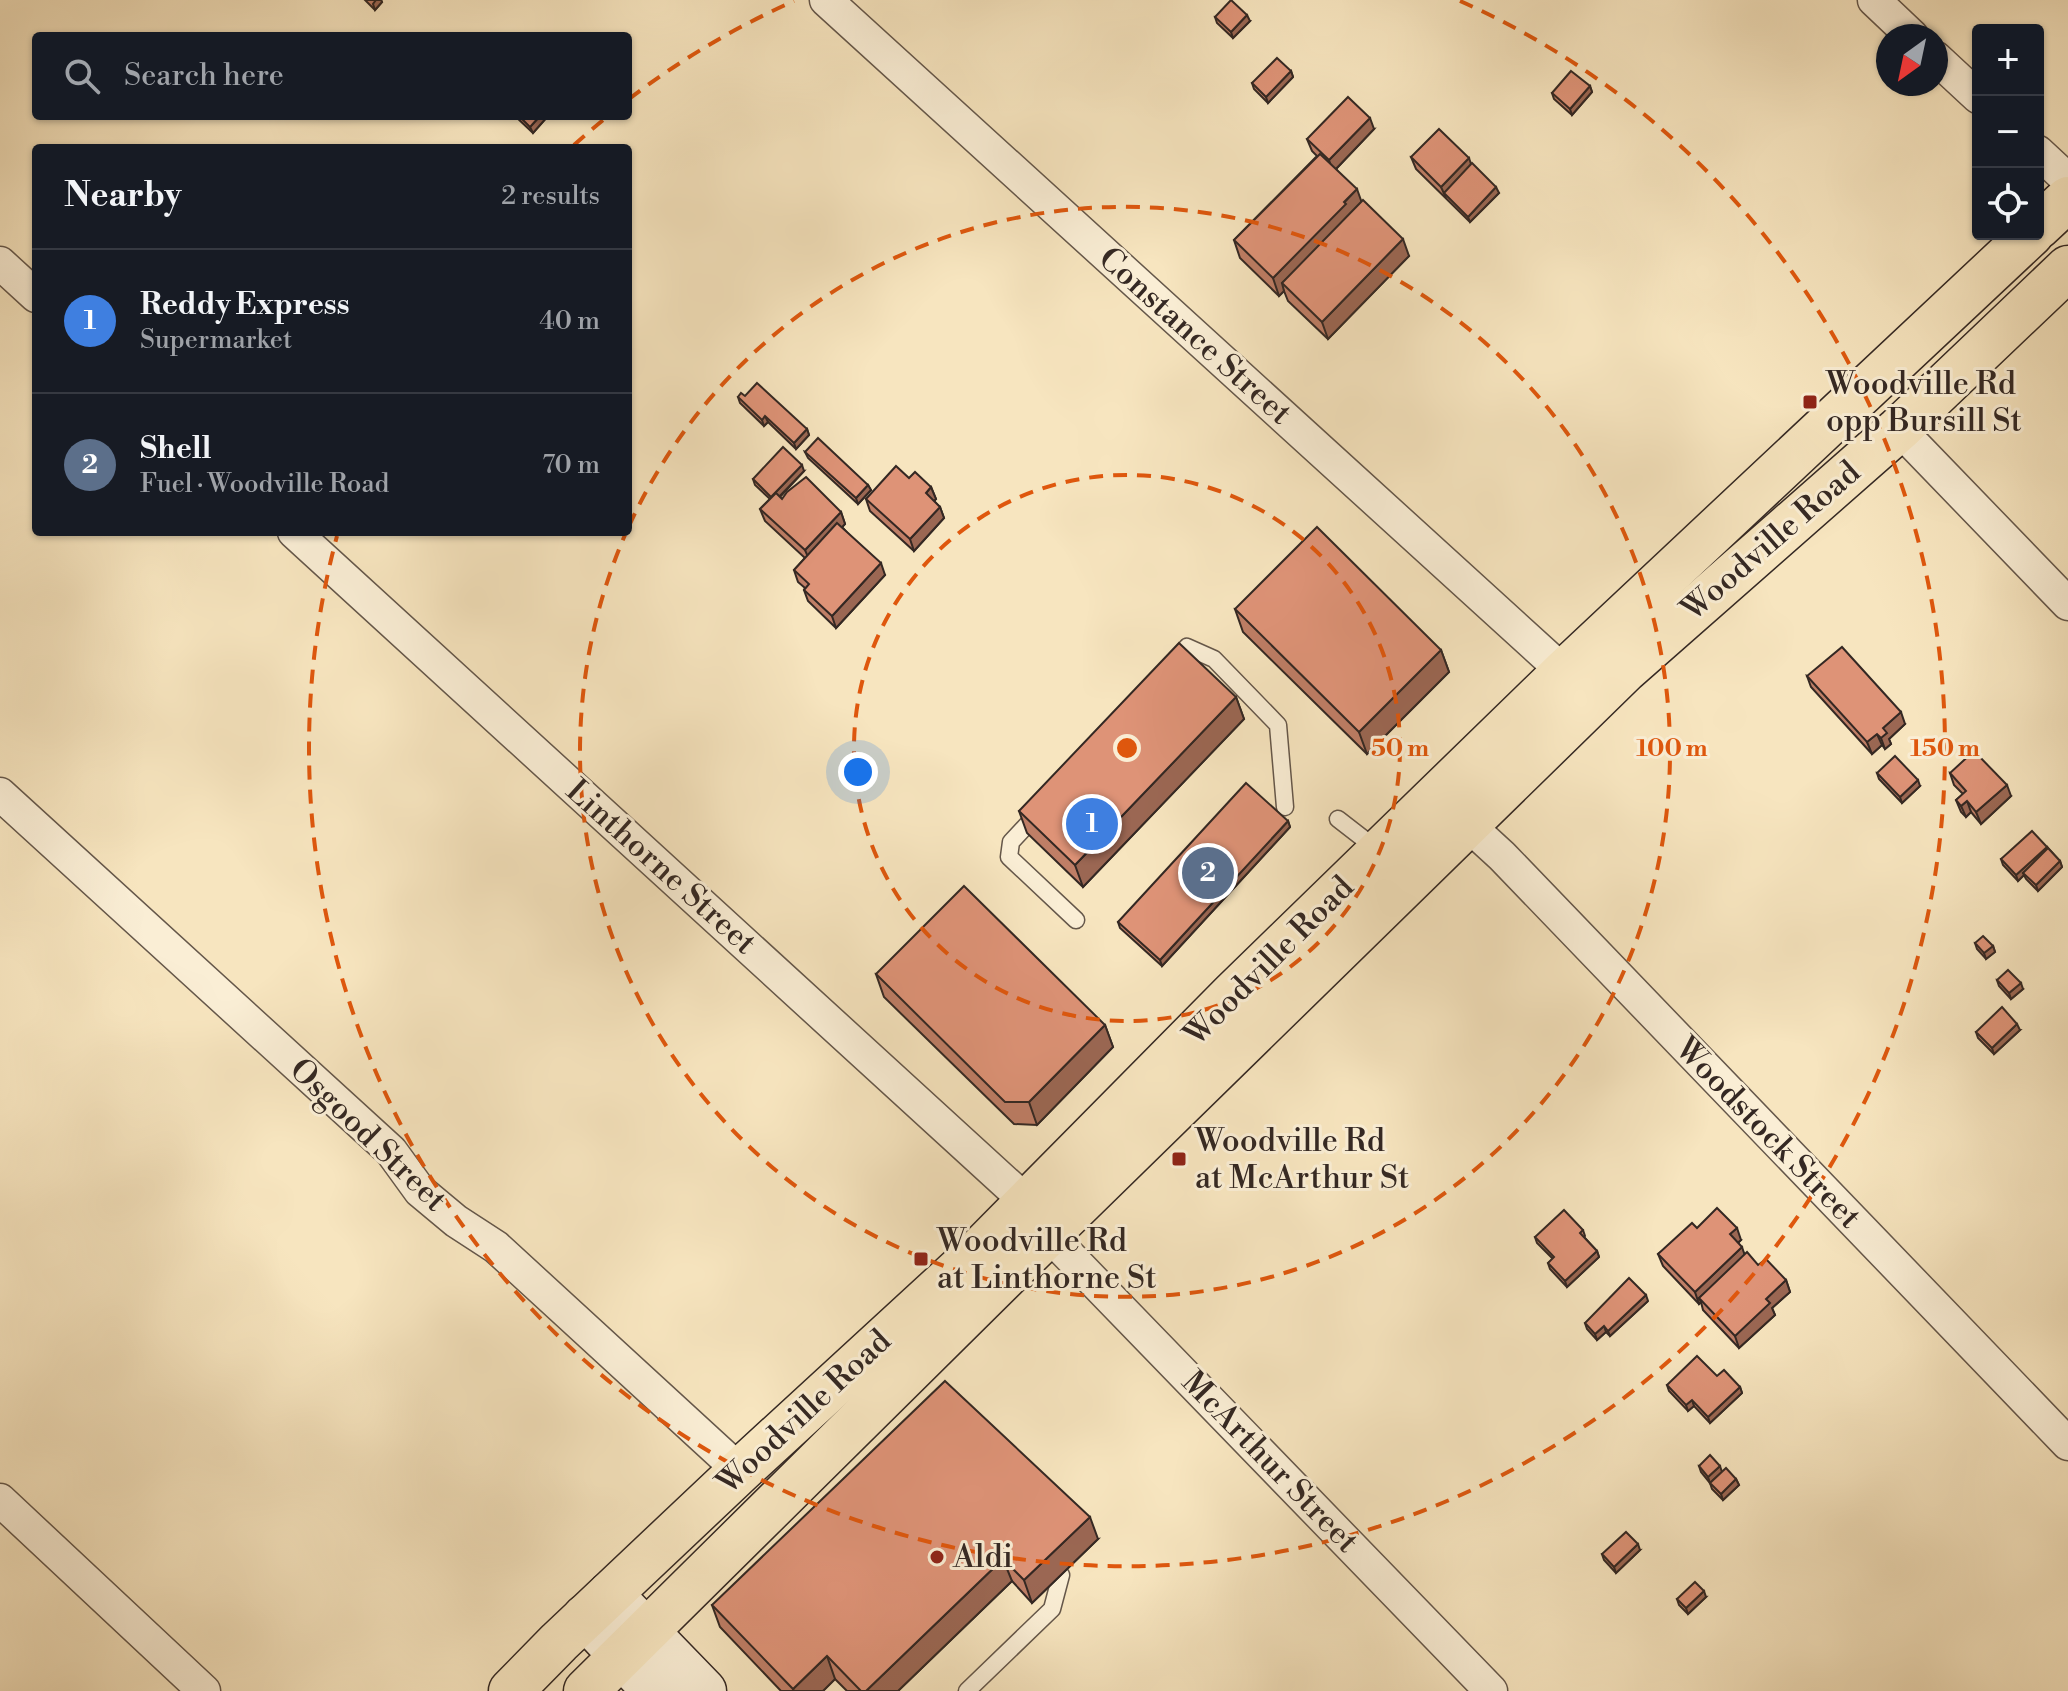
<!DOCTYPE html>
<html lang="en">
<head>
<meta charset="utf-8">
<style>
  :root { --surface:#171b24; --page:#242831; --text:#f1f3f6; --muted:#9ea1a6; --line:#363941; --accent:#d93025 }
  body { margin:0; font-family:"Libre Bodoni",serif; background:var(--page); color:var(--text) }
  .controls { position:absolute; right:24px; top:24px; display:grid; overflow:hidden; border-radius:8px; box-shadow:0 2px 6px #0004 }
  .controls button { width:72px; height:72px; display:grid; place-items:center; padding:0; border:0; border-bottom:2px solid var(--line); background:var(--surface); color:var(--text); font:40px sans-serif }
  .compass { position:absolute; left:1876px; top:24px; width:72px; height:72px; border-radius:50%; background:var(--surface); box-shadow:0 2px 6px #0004; rotate:213deg }
  .you { position:absolute; left:858px; top:772px; width:28px; height:28px; margin:-20px; border:6px solid #fff; border-radius:50%; background:#1a73e8; box-shadow:0 0 0 12px #1a73e833 }
  .badge { display:grid; place-items:center; width:52px; height:52px; border-radius:50%; background:var(--accent); color:#fff; font-size:26px; font-weight:700 }
  .pin { position:absolute; translate:-50% -50%; border:4px solid #fff; box-shadow:0 2px 8px #0006 }
  .list { margin:0; padding:0; list-style:none }
  h2 { display:flex; justify-content:space-between; align-items:center; height:104px; margin:0; padding:0 32px; font-size:34px }
  h2 small { font-size:26px; font-weight:400; color:var(--muted) }
  .list li { display:grid; grid-template-columns:52px 1fr auto; gap:24px; align-items:center; box-sizing:border-box; height:144px; padding:0 32px; border-top:2px solid var(--line) }
  .list b { display:block; font-size:30px; white-space:nowrap }
  .list p { margin:0; font-size:26px; white-space:nowrap; color:var(--muted) }
  .list em { font-size:26px; font-style:normal; color:var(--muted) }
  .icon { flex:none; width:44px; height:44px; fill:none; stroke:currentColor; stroke-width:2; stroke-linecap:round; stroke-linejoin:round }
  .map { position:relative; flex:none; width:2068px; height:1691px; overflow:hidden }
  .search { position:absolute; background:var(--surface); box-shadow:0 2px 6px #0004; left:32px; top:32px; width:600px; height:88px; display:flex; align-items:center; gap:20px; box-sizing:border-box; padding:0 28px; border-radius:8px; color:var(--muted); font-size:30px }
  .panel { position:absolute; background:var(--surface); box-shadow:0 2px 6px #0004; left:32px; top:144px; width:600px; height:392px; border-radius:8px }
  .map>svg:first-child { display:block }
</style>
</head>
<body>
<div class="map">
<svg width="2068" height="1691" viewBox="0 0 2068 1691">
  <rect width="100%" height="100%" fill="#f7e5bf"/>
  <filter id="stains"><feTurbulence type="fractalNoise" baseFrequency=".0025" numOctaves="4"/><feColorMatrix values="0 0 0 0 .2 0 0 0 0 .09 0 0 0 0 .02 0 0 0 .5 -.17"/></filter>
  <radialGradient id="worn" r=".72"><stop offset=".6" stop-color="#630" stop-opacity="0"/><stop offset="1" stop-color="#630" stop-opacity=".3"/></radialGradient>
  <g fill="none" stroke-linecap="round" stroke-linejoin="round">
    <defs>
      <g id="service">
        <polyline points="1172,665 1187,647 1214,659 1278,725 1285,807"/>
        <polyline points="1038,813 1011,842 1009,857 1076,920"/>
        <polyline points="1338,819 1378,850"/>
        <polyline points="967,1691 1052,1609 1061,1575"/>
      </g>
      <g id="minor">
        <polyline points="826,0 1564,672"/>
        <polyline points="1874,0 1912,36"/>
        <polyline points="1936,58 1978,97"/>
        <polyline points="2038,152 2068,180"/>
        <polyline points="0,263 36,296"/>
        <polyline points="1899,429 2068,604"/>
        <polyline points="294,532 1028,1203"/>
        <polyline points="0,794 391,1151 420,1191 456,1221 496,1247 740,1471"/>
        <polyline points="1466,823 1502,856 2068,1444"/>
        <polyline points="1048,1234 1491,1691"/>
        <polyline points="0,1500 204,1691"/>
      </g>
      <g id="secondary">
        <polyline points="610,1594 704,1691"/>
        <polyline points="585,1617 655,1691"/>
      </g>
      <g id="primary">
        <polyline points="2038,227 2068,199"/>
        <polyline points="511,1691 559,1642 740,1471 973,1257 1233,994 1564,672 2031,234"/>
        <polyline points="586,1691 1048,1234 1625,670 1899,429 2068,268"/>
      </g>
    </defs>
    <use href="#service" stroke="#65574a" stroke-width="19"/>
    <use href="#minor" stroke="#65574a" stroke-width="35"/>
    <use href="#secondary" stroke="#342823" stroke-width="47"/>
    <use href="#primary" stroke="#342823" stroke-width="47"/>
    <use href="#service" stroke="#faeed5" stroke-width="16"/>
    <use href="#minor" stroke="#faeed5" stroke-width="32"/>
    <use href="#secondary" stroke="#faeed5" stroke-width="44"/>
    <use href="#primary" stroke="#f7e5bf" stroke-width="44"/>
  </g>
  <g fill="#bf7e66" stroke="#342823" stroke-width="2">
    <polygon points="365,0 381,0 382,2 375,10"/>
    <polygon points="1215,17 1250,21 1233,38 1217,23"/>
    <polygon points="1291,71 1293,77 1268,103 1254,89 1252,83"/>
    <polygon points="1590,86 1592,92 1572,115 1554,99 1552,93"/>
    <polygon points="515,116 548,116 533,133"/>
    <polygon points="1374,129 1336,169 1361,201 1409,256 1328,339 1288,301 1284,291 1279,296 1240,258 1234,240 1317,156 1312,151 1307,139"/>
    <polygon points="1411,157 1471,164 1499,193 1470,222 1416,169"/>
    <polygon points="745,396 807,429 809,435 796,449 768,422 764,426 740,403 738,397"/>
    <polygon points="805,452 868,485 871,490 858,504 808,458"/>
    <polygon points="804,471 780,497 782,499 841,512 845,524 842,527 885,575 836,628 808,601 804,590 805,588 798,582 794,570 805,558 765,521 760,509 770,499 755,485 753,479"/>
    <polygon points="909,478 931,487 936,499 934,501 940,507 944,518 914,551 870,511 866,499"/>
    <polygon points="1235,609 1441,650 1449,672 1367,754 1243,632"/>
    <polygon points="1807,676 1905,724 1889,739 1891,744 1885,749 1882,745 1872,754 1811,687"/>
    <polygon points="1236,697 1244,719 1083,887 1027,833 1019,811"/>
    <polygon points="1877,773 1920,786 1902,803 1879,779"/>
    <polygon points="1950,773 2011,796 1981,824 1971,812 1966,817 1961,812 1956,800 1963,794 1954,785"/>
    <polygon points="1288,821 1290,827 1162,966 1120,928 1118,922"/>
    <polygon points="2047,847 2060,861 2062,867 2038,891 2026,879 2024,875 2018,881 2003,865 2001,859"/>
    <polygon points="1975,943 1993,946 1995,952 1986,959 1977,949"/>
    <polygon points="876,974 1105,1025 1113,1047 1037,1125 1014,1124 884,997"/>
    <polygon points="1997,980 2023,989 2011,999 1999,986"/>
    <polygon points="2020,1030 1994,1054 1978,1038 1976,1032"/>
    <polygon points="1697,1228 1741,1240 1738,1243 1745,1255 1758,1265 1786,1280 1790,1292 1772,1308 1775,1315 1739,1348 1703,1310 1701,1302 1699,1304 1663,1266 1658,1254"/>
    <polygon points="1583,1230 1585,1236 1584,1237 1597,1251 1599,1257 1567,1287 1550,1269 1548,1263 1553,1259 1537,1243 1535,1237"/>
    <polygon points="1648,1301 1610,1336 1606,1332 1597,1340 1587,1329 1585,1323"/>
    <polygon points="1717,1376 1740,1387 1742,1393 1710,1423 1694,1406 1688,1411 1669,1391 1667,1385"/>
    <polygon points="1699,1466 1722,1472 1736,1479 1739,1485 1723,1500 1712,1489 1710,1483 1701,1472"/>
    <polygon points="1098,1539 1032,1603 1012,1581 898,1691 847,1691 835,1679 823,1691 781,1691 720,1627 712,1605"/>
    <polygon points="1640,1550 1616,1573 1604,1560 1602,1554"/>
    <polygon points="1706,1597 1688,1614 1679,1605 1677,1599"/>
  </g>
  <g fill="#9b6753" stroke="#342823" stroke-width="2">
    <polygon points="376,0 381,0 382,2 375,10 373,4"/>
    <polygon points="1247,15 1250,21 1233,38 1231,32"/>
    <polygon points="1291,71 1293,77 1268,103 1266,97"/>
    <polygon points="1590,86 1592,92 1572,115 1570,109"/>
    <polygon points="540,116 548,116 533,133 530,127"/>
    <polygon points="1370,118 1374,129 1333,172 1329,160"/>
    <polygon points="1469,158 1473,170 1444,193 1446,198 1441,187"/>
    <polygon points="1496,187 1499,193 1470,222 1468,217"/>
    <polygon points="1357,189 1363,206 1282,283 1284,291 1279,296 1273,278"/>
    <polygon points="1403,239 1409,256 1328,339 1322,322"/>
    <polygon points="765,416 768,422 764,426 762,420"/>
    <polygon points="807,429 809,435 796,449 794,443"/>
    <polygon points="802,465 804,471 773,503 771,497"/>
    <polygon points="868,485 871,490 858,504 856,498"/>
    <polygon points="931,487 936,499 930,505 926,493"/>
    <polygon points="940,507 944,518 914,551 910,539"/>
    <polygon points="841,512 845,524 810,562 805,550"/>
    <polygon points="881,563 885,575 836,628 832,616"/>
    <polygon points="1441,650 1449,672 1367,754 1359,732"/>
    <polygon points="1236,697 1244,719 1083,887 1075,865"/>
    <polygon points="1901,712 1905,724 1889,739 1891,744 1885,749 1881,738 1883,728"/>
    <polygon points="1877,734 1882,745 1872,754 1867,742"/>
    <polygon points="1918,780 1920,786 1902,803 1900,797"/>
    <polygon points="2007,785 2011,796 1981,824 1976,812"/>
    <polygon points="1967,801 1971,812 1966,817 1961,806"/>
    <polygon points="1288,821 1290,827 1162,966 1160,960"/>
    <polygon points="2047,847 2049,853 2023,873 2024,875 2018,881 2016,875"/>
    <polygon points="2060,861 2062,867 2038,891 2036,885"/>
    <polygon points="1993,946 1995,952 1986,959 1984,953"/>
    <polygon points="2021,983 2023,989 2011,999 2009,993"/>
    <polygon points="2017,1024 2020,1030 1994,1054 1992,1048"/>
    <polygon points="1105,1025 1113,1047 1037,1125 1029,1102"/>
    <polygon points="1737,1228 1741,1240 1734,1246 1730,1234"/>
    <polygon points="1742,1247 1746,1259 1699,1298 1701,1302 1699,1304 1695,1292"/>
    <polygon points="1597,1251 1599,1257 1567,1287 1565,1281"/>
    <polygon points="1786,1280 1790,1292 1772,1308 1775,1315 1739,1348 1735,1336 1766,1299"/>
    <polygon points="1646,1295 1648,1301 1610,1336 1608,1331"/>
    <polygon points="1604,1326 1606,1332 1597,1340 1595,1334"/>
    <polygon points="1740,1387 1742,1393 1710,1423 1708,1417"/>
    <polygon points="1692,1400 1694,1406 1688,1411 1686,1405"/>
    <polygon points="1720,1466 1722,1472 1710,1483 1708,1477"/>
    <polygon points="1736,1479 1739,1485 1723,1500 1721,1494"/>
    <polygon points="1090,1517 1098,1539 1032,1603 1024,1580"/>
    <polygon points="1638,1544 1640,1550 1616,1573 1614,1567"/>
    <polygon points="1003,1559 1012,1581 898,1691 866,1691"/>
    <polygon points="1704,1591 1706,1597 1688,1614 1686,1608"/>
    <polygon points="827,1656 835,1679 823,1691 794,1691 793,1689"/>
  </g>
  <g fill="#de9377" stroke="#342823" stroke-width="2">
    <polygon points="1231,0 1247,15 1231,32 1215,17"/>
    <polygon points="1277,58 1291,71 1266,97 1252,83"/>
    <polygon points="1571,71 1590,86 1570,109 1552,93"/>
    <polygon points="1348,97 1370,118 1329,160 1307,139"/>
    <polygon points="519,116 540,116 530,127"/>
    <polygon points="1439,129 1469,158 1441,187 1411,157"/>
    <polygon points="1320,154 1357,189 1344,202 1346,204 1273,278 1234,240"/>
    <polygon points="1472,163 1496,187 1468,217 1444,193"/>
    <polygon points="1363,200 1403,239 1322,322 1282,283"/>
    <polygon points="757,383 807,429 794,443 765,416 762,420 738,397 741,393 745,396"/>
    <polygon points="818,438 868,485 856,498 805,452"/>
    <polygon points="783,447 802,465 771,497 753,479"/>
    <polygon points="896,466 909,478 915,472 931,487 926,493 940,507 910,539 866,499"/>
    <polygon points="806,477 841,512 805,550 760,509 776,493 782,499 787,492"/>
    <polygon points="837,523 881,563 832,616 804,590 809,584 794,570"/>
    <polygon points="1317,527 1441,650 1359,732 1235,609"/>
    <polygon points="1179,643 1236,697 1075,865 1019,811"/>
    <polygon points="1842,647 1901,712 1883,728 1887,733 1881,738 1877,734 1867,742 1807,676"/>
    <polygon points="1974,751 2007,785 1976,812 1967,801 1961,806 1956,800 1966,791 1950,773"/>
    <polygon points="1895,756 1918,780 1900,797 1877,773"/>
    <polygon points="1246,783 1288,821 1160,960 1118,922"/>
    <polygon points="2032,831 2047,847 2016,875 2001,859"/>
    <polygon points="2048,848 2060,861 2036,885 2023,873"/>
    <polygon points="964,886 1105,1025 1029,1102 1005,1102 876,974"/>
    <polygon points="1983,936 1993,946 1984,953 1975,943"/>
    <polygon points="2008,970 2021,983 2009,993 1997,980"/>
    <polygon points="2002,1007 2017,1024 1992,1048 1976,1032"/>
    <polygon points="1717,1208 1737,1228 1730,1234 1742,1247 1695,1292 1658,1254 1692,1223 1697,1228"/>
    <polygon points="1564,1210 1583,1230 1580,1233 1597,1251 1565,1281 1548,1263 1554,1257 1535,1237"/>
    <polygon points="1747,1252 1758,1265 1766,1259 1786,1280 1766,1299 1770,1303 1735,1336 1699,1298"/>
    <polygon points="1629,1278 1646,1295 1608,1331 1604,1326 1595,1334 1585,1323"/>
    <polygon points="1697,1356 1717,1376 1724,1370 1740,1387 1708,1417 1692,1400 1686,1405 1667,1385"/>
    <polygon points="945,1381 1090,1517 1024,1580 1003,1559 866,1691 861,1691 827,1656 793,1689 712,1605"/>
    <polygon points="1710,1455 1720,1466 1708,1477 1699,1466"/>
    <polygon points="1726,1468 1736,1479 1721,1494 1710,1483"/>
    <polygon points="1626,1532 1638,1544 1614,1567 1602,1554"/>
    <polygon points="1695,1582 1704,1591 1686,1608 1677,1599"/>
  </g>
  <g fill="none" stroke="#df570d" stroke-width="4" stroke-dasharray="14 10">
    <circle cx="1127" cy="748" r="273"/>
    <path d="M629 526A545 545 0 1 1 625 535"/>
    <path d="M574 145A818 818 0 0 1 607 117M629 99A818 818 0 0 1 794 1M1460 1A818 818 0 1 1 337 536"/>
  </g>
  <g fill="#8f2418" stroke="#faeed5" stroke-width="3">
    <rect x="1802" y="394" width="16" height="16" rx="4"/>
    <rect x="1171" y="1151" width="16" height="16" rx="4"/>
    <rect x="913" y="1251" width="16" height="16" rx="4"/>
    <circle cx="937" cy="1557" r="8"/>
  </g>
  <g text-anchor="middle" dominant-baseline="central" stroke-width="6" stroke-linejoin="round" paint-order="stroke">
    <g font-size="32" fill="#342823" stroke="#faeed5">
      <text transform="translate(1195 336) rotate(42)">Constance Street</text>
      <text transform="translate(1771 541) rotate(-41)">Woodville Road</text>
      <text transform="translate(661 867) rotate(42)">Linthorne Street</text>
      <text transform="translate(1269 961) rotate(-45)">Woodville Road</text>
      <text transform="translate(1768 1133) rotate(46)">Woodstock Street</text>
      <text transform="translate(368 1135) rotate(44)">Osgood Street</text>
      <text transform="translate(804 1412) rotate(-43)">Woodville Road</text>
      <text transform="translate(1270 1462) rotate(46)">McArthur Street</text>
    </g>
    <g font-size="32" fill="#342823" stroke="#faeed5" text-anchor="start">
      <text x="1826" y="384">Woodville Rd<tspan x="1826" dy="37">opp Bursill St</tspan></text>
      <text x="1195" y="1141">Woodville Rd<tspan x="1195" dy="37">at McArthur St</tspan></text>
      <text x="937" y="1241">Woodville Rd<tspan x="937" dy="37">at Linthorne St</tspan></text>
      <text x="953" y="1557">Aldi</text>
    </g>
  </g>
  <circle cx="1127" cy="748" r="12" fill="#df570d" stroke="#faeed5" stroke-width="4"/>
  <g font-size="24" text-anchor="middle" font-weight="bold" fill="#df570d" stroke="#faeed5" stroke-width="6" stroke-linejoin="round" paint-order="stroke">
    <text x="1400" y="756">50 m</text>
    <text x="1672" y="756">100 m</text>
    <text x="1945" y="756">150 m</text>
  </g>
  <rect width="100%" height="100%" filter="url(#stains)"/>
  <rect width="100%" height="100%" fill="url(#worn)"/>
</svg>
<div class="controls">
<button>+</button>
<button>−</button>
<button><svg class="icon" aria-label="locate" viewBox="0 0 24 24"><circle cx="12" cy="12" r="6"/><path d="M12 2v4M12 18v4M2 12h4M18 12h4"/></svg></button>
</div>
<svg class="compass" viewBox="-18 -18 36 36"><path d="M0-13l5 13h-10z" fill="#e53935"/><path d="M0 13l5-13h-10z" fill="#9ea1a6"/></svg>
<div class="you"></div>
<div class="pin badge" style="left:1092px;top:824px;background:#3f7fe0">1</div>
<div class="pin badge" style="left:1208px;top:873px;background:#5c6f8a">2</div>
<div class="search"><svg class="icon" aria-label="search" viewBox="0 0 24 24"><circle cx="10" cy="10" r="6"/><path d="M15 15l6 6"/></svg>Search here</div>
<section class="panel">
<h2>Nearby<small>2 results</small></h2>
<ul class="list">
<li><span class="badge" style="background:#3f7fe0">1</span><div><b>Reddy Express</b><p>Supermarket</p></div><em>40 m</em></li>
<li><span class="badge" style="background:#5c6f8a">2</span><div><b>Shell</b><p>Fuel · Woodville Road</p></div><em>70 m</em></li>
</ul>
</section>
</div>
</body>
</html>
